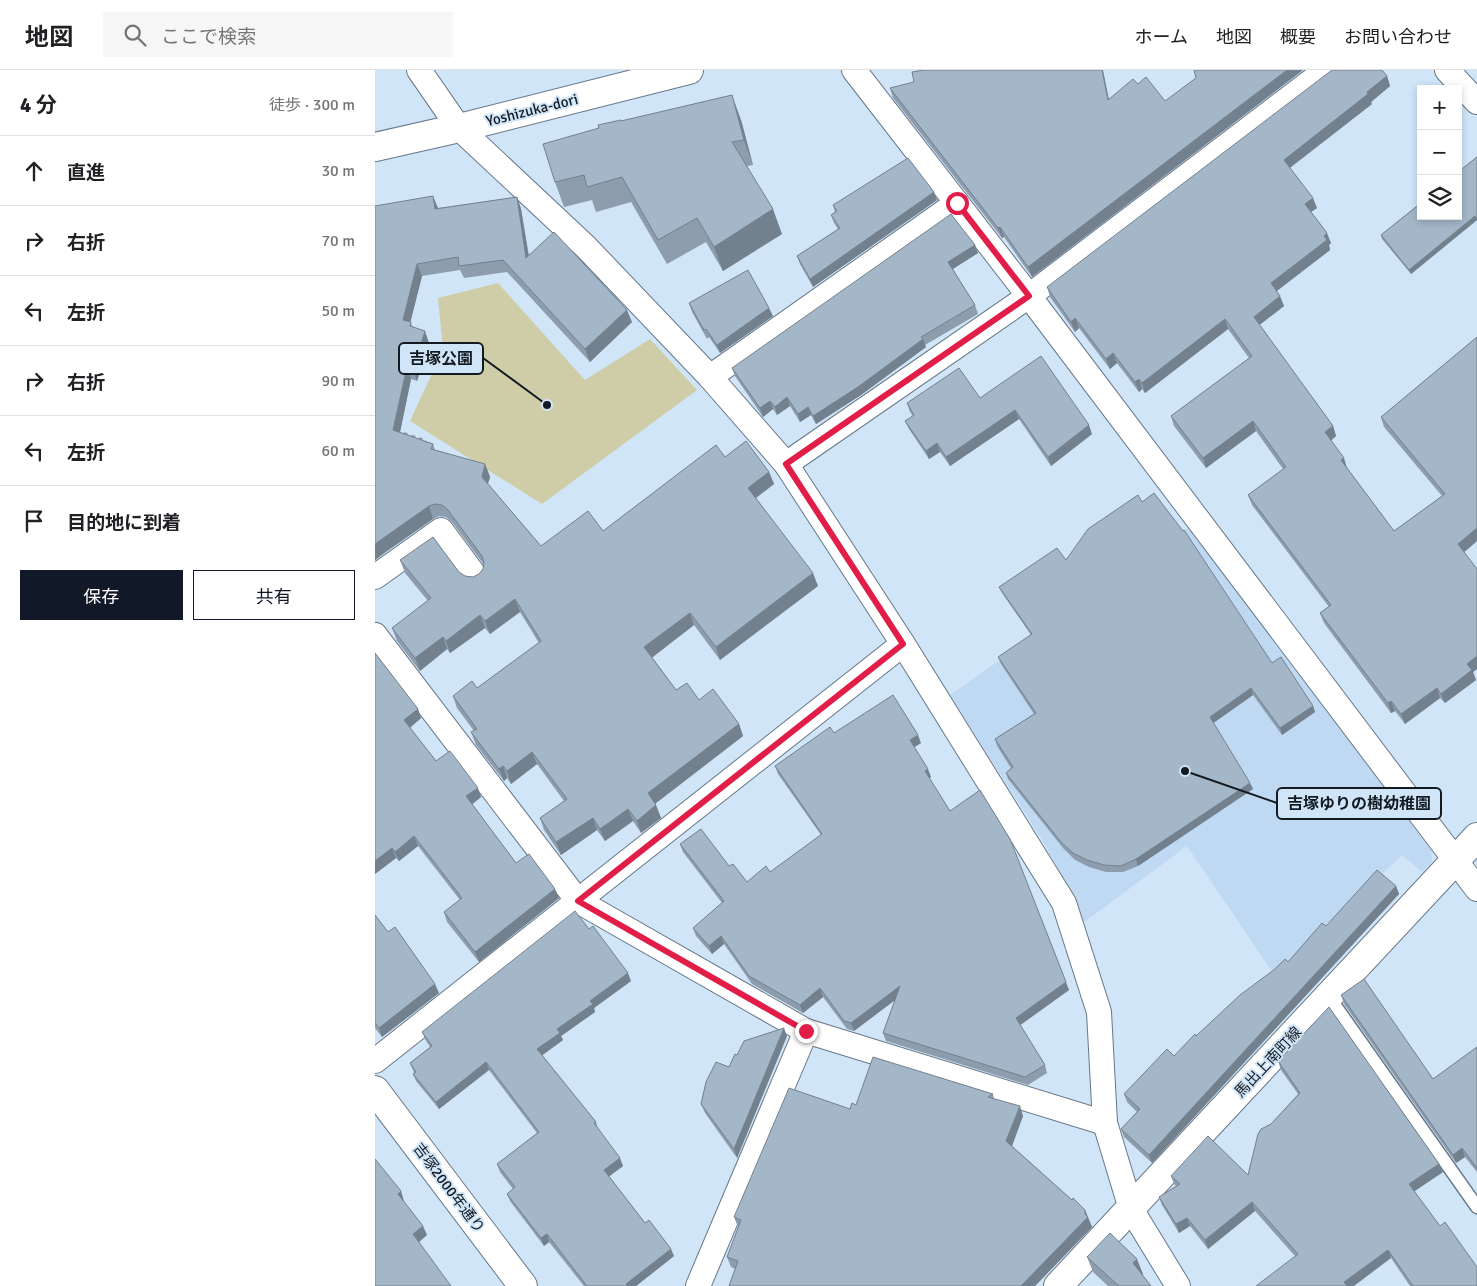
<!DOCTYPE html>
<html lang="ja">
<head>
<meta charset="utf-8">
<style>
  :root { --surface:#fff; --page:#f6f6f6; --text:#202124; --muted:#757577; --line:#e0e0e0; --accent:#111827 }
  body { margin:0; font-family:Signika,"Noto Sans JP",sans-serif; background:var(--page); color:var(--text) }
  .controls { position:absolute; right:15px; top:15px; display:grid; overflow:hidden; border-radius:0px; box-shadow:0 2px 8px #0003 }
  .controls button { width:45px; height:45px; display:grid; place-items:center; padding:0; border:0; border-bottom:1px solid var(--line); background:var(--surface); color:var(--text); font:25px sans-serif }
  .stop { position:absolute; width:15px; height:15px; margin:-11px; border:4px solid #e11d48; border-radius:50%; background:#fff }
  .stop.end { background:#e11d48; border-color:#fff; box-shadow:0 1px 5px #0008 }
  .list { margin:0; padding:0; list-style:none }
  h2 { display:flex; justify-content:space-between; align-items:center; height:65px; margin:0; padding:0 20px; font-size:21px }
  h2 small { font-size:16px; font-weight:400; color:var(--muted) }
  .list li { display:grid; grid-template-columns:32px 1fr auto; gap:15px; align-items:center; box-sizing:border-box; height:70px; padding:0 20px; border-top:1px solid var(--line) }
  .list b { display:block; font-size:19px; white-space:nowrap }
  .list em { font-size:16px; font-style:normal; color:var(--muted) }
  .actions { display:flex; gap:10px; padding:15px 20px }
  .actions a { flex:1; padding:11px 0; border:1px solid var(--accent); border-radius:0px; text-align:center; font-size:18px; color:var(--accent) }
  .actions .main { background:var(--accent); color:#fff }
  .icon { flex:none; width:28px; height:28px; fill:none; stroke:currentColor; stroke-width:2; stroke-linecap:round; stroke-linejoin:round }
  .map { position:relative; flex:none; width:1102px; height:1216px; overflow:hidden }
  header { display:flex; align-items:center; gap:30px; box-sizing:border-box; height:70px; padding:0 25px; background:var(--surface); border-bottom:1px solid var(--line) }
  header strong { font-size:24px }
  nav { display:flex; gap:28px; margin-inline-start:auto; font-size:18px }
  .search { width:350px; height:45px; background:var(--page); display:flex; align-items:center; gap:12px; box-sizing:border-box; padding:0 18px; border-radius:0px; color:var(--muted); font-size:19px }
  main { display:flex }
  aside { flex:1; background:var(--surface) }
  .map>svg:first-child { display:block }
</style>
</head>
<body>
<header>
<strong>地図</strong>
<div class="search"><svg class="icon" aria-label="search" viewBox="0 0 24 24"><circle cx="10" cy="10" r="6"/><path d="M15 15l6 6"/></svg>ここで検索</div>
<nav><a>ホーム</a><a>地図</a><a>概要</a><a>お問い合わせ</a></nav>
</header>
<main>
<aside>
<h2>4 分<small>徒歩 · 300 m</small></h2>
<ul class="list">
<li><svg class="icon" aria-label="ahead" viewBox="0 0 24 24"><path d="M12 20V5M6 11l6-6 6 6"/></svg><div><b>直進</b></div><em>30 m</em></li>
<li><svg class="icon" aria-label="right" viewBox="0 0 24 24"><path d="M7 20v-9h11M14 6l5 5-5 5"/></svg><div><b>右折</b></div><em>70 m</em></li>
<li><svg class="icon" aria-label="left" viewBox="0 0 24 24"><path d="M17 20v-9H6M10 6l-5 5 5 5"/></svg><div><b>左折</b></div><em>50 m</em></li>
<li><svg class="icon" aria-label="right" viewBox="0 0 24 24"><path d="M7 20v-9h11M14 6l5 5-5 5"/></svg><div><b>右折</b></div><em>90 m</em></li>
<li><svg class="icon" aria-label="left" viewBox="0 0 24 24"><path d="M17 20v-9H6M10 6l-5 5 5 5"/></svg><div><b>左折</b></div><em>60 m</em></li>
<li><svg class="icon" aria-label="arrive" viewBox="0 0 24 24"><path d="M6 21V4h12l-3 4 3 4H6"/></svg><div><b>目的地に到着</b></div></li>
</ul>
<div class="actions"><a class="main">保存</a><a>共有</a></div>
</aside>
<div class="map">
<svg width="1102" height="1216" viewBox="0 0 1102 1216">
  <rect width="100%" height="100%" fill="#d1e5f8"/>
  <polygon fill="#c0d9f2" points="816,456 1056,781 1057,792 1047,802 1027,785 900,906 812,776 708,853 672,778 575,625"/>
  <polygon fill="#cecda7" points="123,213 210,310 275,269 322,320 167,434 35,351 68,280 63,228"/>
  <g fill="none" stroke-linecap="round" stroke-linejoin="round">
    <defs>
      <polyline id="service" points="954,927 1102,1137"/>
      <g id="minor">
        <polyline points="44,0 84,58 211,177 335,307 411,394 528,574 689,833 724,942 730,1053 756,1139 803,1216"/>
        <polyline points="479,0 654,226 1102,819"/>
        <polyline points="1072,0 1102,32"/>
        <polyline points="335,307 582,133"/>
        <polyline points="411,394 654,226 951,0"/>
        <polyline points="0,507 66,460 100,506"/>
        <polyline points="0,565 203,831 431,961 730,1053"/>
        <polyline points="0,991 528,574"/>
        <polyline points="323,1216 431,961"/>
      </g>
      <polyline id="tertiary" points="0,1020 148,1216"/>
      <g id="secondary">
        <polyline points="0,77 84,58 314,0"/>
        <polyline points="683,1216 1102,767"/>
      </g>
    </defs>
    <use href="#service" stroke="#678" stroke-width="15"/>
    <use href="#minor" stroke="#678" stroke-width="26"/>
    <use href="#tertiary" stroke="#678" stroke-width="30"/>
    <use href="#secondary" stroke="#678" stroke-width="30"/>
    <polyline stroke="#94a4b3" stroke-width="3" stroke-dasharray="4 4" stroke-linecap="butt" points="21,361 49,370"/>
    <use href="#service" stroke="#fff" stroke-width="12"/>
    <use href="#minor" stroke="#fff" stroke-width="24"/>
    <use href="#tertiary" stroke="#fff" stroke-width="28"/>
    <use href="#secondary" stroke="#fff" stroke-width="28"/>
  </g>
  <g fill="#8d9dad">
    <polygon points="928,0 657,207 629,167 627,168 518,28 515,18 734,29 763,14 790,31"/>
    <polygon points="1012,6 1015,16 996,32 997,34 915,98 942,138 936,142 956,173 954,175 955,180 902,221 909,236 884,255 958,356 961,366 956,371 972,398 1019,461 1067,426 1009,357 1006,347 1102,267 1102,471 1089,482 1102,499 1102,599 1098,602 1101,610 1070,633 1065,628 1030,654 1020,641 1016,643 949,553 945,543 954,537 877,435 873,425 908,399 881,361 831,398 799,356 796,346 874,288 853,259 770,323 767,319 764,322 742,293 735,299 704,258 700,262 675,227 672,217"/>
    <polygon points="366,50 378,95 372,96 407,164 348,201 331,172 292,194 256,132 221,142 217,130 189,137 180,112 246,51"/>
    <polygon points="1102,87 1102,150 1036,204 1007,169 1006,165"/>
    <polygon points="559,122 562,130 438,217 425,194 422,186 463,159 459,153 456,145 460,142 458,135"/>
    <polygon points="142,127 146,139 154,186 257,252 215,292 132,202 89,208 85,200 47,206 35,252 38,257 54,273 42,311 36,309 25,362 58,374 60,380 110,394 115,407 113,414 166,476 228,461 350,387 394,402 399,414 381,428 443,516 345,590 319,555 277,587 301,620 324,630 364,654 368,666 280,734 286,748 266,763 258,751 230,771 222,760 186,785 169,760 165,748 189,731 162,694 136,714 132,708 129,711 101,675 96,662 99,661 82,638 78,626 102,618 164,573 145,542 115,564 110,558 75,583 72,579 45,601 22,571 17,558 53,531 30,503 25,490 84,502 90,506 98,507 104,504 108,499 109,495 77,452 71,447 64,446 58,449 12,481 0,490 0,136 63,138"/>
    <polygon points="600,175 603,183 578,199 600,235 603,244 550,275 551,277 486,325 441,354 436,345 425,352 415,336 402,345 398,339 388,347 360,306 357,298"/>
    <polygon points="314,233 398,246 345,283 334,267 332,269 317,242"/>
    <polygon points="605,328 717,364 676,396 644,349 575,396 565,382 554,389 534,359 530,351 538,346 535,342 532,333"/>
    <polygon points="767,432 897,593 938,636 940,642 907,665 878,625 838,653 878,719 763,796 748,802 731,802 714,797 700,790 688,778 633,709 631,703 636,698 622,676 620,669 659,644 626,594 623,587 656,565 627,523 624,517 691,490"/>
    <polygon points="0,583 43,639 46,648 35,658 61,691 106,727 97,734 141,793 184,828 104,892 72,852 69,842 85,830 43,776 24,791 21,788 0,804"/>
    <polygon points="459,663 546,673 539,677 556,707 554,708 575,741 694,920 645,955 670,995 672,1003 653,1015 511,971 508,963 520,930 479,961 472,959 448,927 428,943 377,914 349,874 337,884 321,866 318,858 347,833 308,782 305,774 354,796 372,812 395,802 446,765 403,704 400,696"/>
    <polygon points="1021,816 1024,824 777,1093 749,1067 746,1059 762,1042 752,1032 749,1024 799,986 913,892 951,856"/>
    <polygon points="0,845 13,862 64,923 7,967 0,958"/>
    <polygon points="256,911 219,938 220,942 186,966 188,970 167,985 221,1052 223,1059 248,1096 234,1106 270,1153 299,1186 261,1216 209,1216 174,1172 169,1176 135,1131 132,1124 138,1119 125,1102 122,1094 162,1063 114,1000 64,1039 41,1011 38,1004 39,1003 38,1000 35,993 55,977 50,969 47,962"/>
    <polygon points="966,925 1058,1009 1102,977 1102,1102 1090,1087 1081,1093 969,934"/>
    <polygon points="412,966 362,1088 330,1043 326,1034 362,985"/>
    <polygon points="903,991 1068,1102 1039,1121 1102,1216 1035,1216 1016,1188 920,1186 880,1141 833,1179 815,1156 804,1163 787,1135 784,1127 801,1116 799,1114 796,1106 873,1105 896,1054 923,1024 906,1000"/>
    <polygon points="618,1024 619,1029 648,1046 637,1076 697,1130 710,1140 717,1157 660,1216 354,1216 360,1199 356,1197 352,1187 363,1157 359,1147 475,1039 481,1035"/>
    <polygon points="712,1187 768,1204 767,1204 776,1216 733,1216 718,1202"/>
  </g>
  <g fill="#73808d">
    <polygon points="727,0 728,0 736,40 733,30"/>
    <polygon points="912,0 928,0 657,207 653,197"/>
    <polygon points="1012,6 1015,16 996,32 997,34 913,99 909,90"/>
    <polygon points="357,25 366,50 378,95 369,70"/>
    <polygon points="559,122 562,130 438,217 435,209"/>
    <polygon points="58,126 63,138 65,151 60,139"/>
    <polygon points="142,127 146,139 156,201 151,188"/>
    <polygon points="938,128 942,138 933,144 930,134"/>
    <polygon points="398,139 407,164 348,201 339,177"/>
    <polygon points="1100,146 1102,150 1036,204 1034,200"/>
    <polygon points="625,157 629,167 627,168 623,158"/>
    <polygon points="952,163 956,173 954,175 955,180 899,223 896,213"/>
    <polygon points="600,175 603,183 576,200 573,192"/>
    <polygon points="42,194 47,206 33,262 28,250"/>
    <polygon points="905,226 909,236 882,257 879,247"/>
    <polygon points="394,238 398,246 345,283 342,275"/>
    <polygon points="252,240 257,252 215,292 210,279"/>
    <polygon points="700,248 704,258 700,262 696,252"/>
    <polygon points="850,249 853,259 770,323 767,313"/>
    <polygon points="50,261 54,273 42,311 38,299"/>
    <polygon points="548,269 551,277 486,325 441,354 438,346"/>
    <polygon points="738,283 742,293 735,299 731,289"/>
    <polygon points="32,297 36,309 23,372 18,360"/>
    <polygon points="764,309 767,319 764,322 760,312"/>
    <polygon points="412,327 415,336 402,345 400,337"/>
    <polygon points="395,331 398,339 388,347 385,338"/>
    <polygon points="433,337 436,345 425,352 423,344"/>
    <polygon points="640,340 644,349 575,396 571,387"/>
    <polygon points="878,351 881,361 831,398 828,388"/>
    <polygon points="714,355 717,364 676,396 673,387"/>
    <polygon points="958,356 961,366 953,372 950,362"/>
    <polygon points="562,373 565,382 554,389 551,381"/>
    <polygon points="969,388 972,398 966,390"/>
    <polygon points="110,394 115,407 111,419 107,407"/>
    <polygon points="394,402 399,414 378,430 373,418"/>
    <polygon points="54,436 58,449 12,481 0,490 0,474"/>
    <polygon points="1102,458 1102,471 1087,484 1083,474"/>
    <polygon points="438,503 443,516 345,590 341,577"/>
    <polygon points="140,529 145,542 115,564 110,551"/>
    <polygon points="315,543 319,555 274,590 269,577"/>
    <polygon points="105,545 110,558 75,583 71,571"/>
    <polygon points="68,567 72,579 45,601 40,588"/>
    <polygon points="1102,586 1102,599 1098,602 1101,610 1070,633 1066,624 1092,594"/>
    <polygon points="876,618 878,625 837,654 835,647"/>
    <polygon points="1062,618 1065,628 1030,654 1026,644"/>
    <polygon points="1016,631 1020,641 1016,643 1013,633"/>
    <polygon points="938,636 940,642 907,665 905,658"/>
    <polygon points="43,639 46,648 32,660 29,650"/>
    <polygon points="364,654 368,666 277,736 273,723"/>
    <polygon points="543,665 546,673 538,678 535,670"/>
    <polygon points="157,682 162,694 136,714 132,701"/>
    <polygon points="128,696 132,708 129,711 124,699"/>
    <polygon points="553,699 556,707 553,709 550,701"/>
    <polygon points="875,713 878,719 763,796 761,789"/>
    <polygon points="103,718 106,727 95,736 91,726"/>
    <polygon points="281,735 286,748 266,763 262,751"/>
    <polygon points="253,739 258,751 230,771 225,759"/>
    <polygon points="218,748 222,760 186,785 181,772"/>
    <polygon points="39,766 43,776 24,791 20,782"/>
    <polygon points="17,778 21,788 0,804 0,791"/>
    <polygon points="1021,816 1024,824 777,1093 774,1085"/>
    <polygon points="180,819 184,828 104,892 100,882"/>
    <polygon points="346,866 349,874 337,884 334,876"/>
    <polygon points="253,903 256,911 219,938 220,942 186,966 188,970 165,987 162,979 182,959 215,931"/>
    <polygon points="691,912 694,920 644,956 641,948"/>
    <polygon points="60,914 64,923 7,967 4,958"/>
    <polygon points="525,916 528,924 479,961 476,953"/>
    <polygon points="445,918 448,927 428,943 425,935"/>
    <polygon points="409,958 412,966 362,1088 359,1079"/>
    <polygon points="111,992 114,1000 64,1039 61,1032"/>
    <polygon points="645,1036 648,1046 635,1081 631,1071"/>
    <polygon points="1087,1078 1090,1087 1081,1093 1078,1085"/>
    <polygon points="245,1088 248,1096 232,1108 229,1100"/>
    <polygon points="1064,1094 1068,1102 1037,1123 1034,1114"/>
    <polygon points="26,1121 29,1131 26,1134 23,1124"/>
    <polygon points="877,1132 880,1141 833,1179 830,1170"/>
    <polygon points="710,1140 717,1157 660,1216 646,1216 710,1144"/>
    <polygon points="812,1148 815,1156 804,1163 801,1154"/>
    <polygon points="48,1156 52,1165 42,1174 38,1164"/>
    <polygon points="172,1164 174,1172 169,1176 166,1168"/>
    <polygon points="296,1179 299,1186 261,1216 252,1216 251,1214"/>
    <polygon points="1013,1180 1016,1188 979,1216 970,1216 969,1212"/>
    <polygon points="762,1189 768,1204 764,1208 758,1193"/>
  </g>
  <g fill="#a4b7c9" stroke="#73808d">
    <polygon points="549,0 727,0 733,30 758,9 763,14 771,7 790,31 821,8 819,0 912,0 653,197 625,157 623,158 515,18 539,12 537,2"/>
    <polygon points="957,0 1007,0 1012,6 992,22 993,24 909,90 938,128 930,134 952,163 949,166 952,170 896,213 905,226 879,247 958,356 950,362 969,388 966,390 1019,461 1070,424 1006,347 1102,267 1102,458 1083,474 1102,499 1102,586 1092,594 1097,600 1066,624 1062,618 1026,644 1016,631 1013,633 945,543 956,535 873,425 911,397 878,351 828,388 796,346 877,286 850,249 767,313 764,309 760,312 738,283 731,289 700,248 696,252 672,217"/>
    <polygon points="357,25 369,70 357,72 398,139 339,177 322,148 283,170 247,107 212,117 209,105 180,112 168,74 224,58 223,55 246,50 246,51"/>
    <polygon points="1102,87 1102,148 1100,146 1034,200 1006,165 1046,133 1046,146 1083,146 1083,102"/>
    <polygon points="533,88 559,122 435,209 422,186 465,158 456,145 462,141 458,135"/>
    <polygon points="58,126 60,139 142,127 151,188 179,162 252,240 210,279 128,190 84,196 83,187 42,194 28,250 36,252 35,256 50,261 38,299 32,297 18,360 58,374 56,379 110,394 107,407 166,476 213,441 228,461 341,375 350,387 371,371 394,402 373,418 438,503 341,577 315,543 269,577 301,620 312,613 324,630 338,619 364,654 273,723 281,735 262,751 253,739 225,759 218,748 181,772 165,748 192,729 157,682 132,701 128,696 124,699 96,662 102,659 78,626 97,611 102,618 166,571 140,529 110,551 105,545 71,571 68,567 40,588 17,558 56,528 25,490 58,467 84,502 90,506 98,507 104,504 108,499 109,492 107,486 73,440 67,435 60,434 54,436 0,474 0,136"/>
    <polygon points="576,144 600,175 573,192 600,235 546,267 548,269 483,317 438,346 433,337 423,344 412,327 400,337 395,331 385,338 357,298"/>
    <polygon points="373,200 394,238 342,275 331,259 329,260 314,233"/>
    <polygon points="666,286 714,355 673,387 640,340 571,387 562,373 551,381 530,351 539,345 532,333 584,298 605,328"/>
    <polygon points="779,423 808,461 809,460 897,593 906,587 938,636 905,658 876,618 835,647 875,713 761,789 746,796 729,795 712,790 698,783 686,772 631,703 638,697 620,669 661,643 623,587 657,564 624,517 682,478 691,490 713,459 763,425 767,432"/>
    <polygon points="0,583 43,639 29,650 61,691 75,681 103,718 91,726 141,793 154,784 180,819 100,882 69,842 87,828 39,766 20,782 17,778 0,791"/>
    <polygon points="518,625 543,665 535,670 553,699 550,701 575,741 605,720 635,769 691,912 641,948 670,995 650,1007 508,963 525,916 476,953 469,951 445,918 425,935 374,906 346,866 334,876 318,858 349,831 305,774 326,759 354,796 358,794 372,812 391,796 395,802 447,764 400,696 455,657 459,663"/>
    <polygon points="1002,800 1021,816 774,1085 746,1059 765,1039 749,1024 792,979 799,986 820,964 821,966 865,925 900,899 910,889 913,892 947,853 951,856"/>
    <polygon points="200,841 214,859 218,856 253,903 215,931 218,934 182,959 185,963 162,979 221,1052 219,1053 245,1088 229,1100 270,1153 274,1150 296,1179 251,1214 253,1216 212,1216 172,1164 166,1168 132,1124 140,1117 122,1094 164,1062 111,992 61,1032 38,1004 41,1002 35,993 57,976 47,962"/>
    <polygon points="0,845 13,862 20,857 60,914 4,958 0,953"/>
    <polygon points="989,909 1058,1009 1102,977 1102,1098 1087,1078 1078,1085 966,925"/>
    <polygon points="954,937 1064,1094 1034,1114 1065,1156 1070,1152 1102,1197 1102,1216 1038,1216 1013,1180 969,1212 972,1216 881,1216 923,1184 877,1132 830,1170 812,1148 801,1154 784,1127 805,1114 796,1106 833,1066 873,1105 883,1064 886,1059 896,1054 925,1023 903,991"/>
    <polygon points="409,958 359,1079 326,1034 331,1012 341,992 354,997 360,984 362,985 369,971"/>
    <polygon points="498,987 618,1024 613,1027 645,1036 631,1071 697,1130 698,1128 710,1140 710,1144 713,1147 646,1216 354,1216 363,1191 352,1187 366,1150 359,1147 414,1018 475,1039 477,1033 481,1035"/>
    <polygon points="0,1089 26,1121 23,1124 48,1156 38,1164 76,1216 0,1216"/>
    <polygon points="735,1163 762,1189 758,1193 776,1216 744,1216 712,1187"/>
  </g>
  <g fill="none" stroke-linecap="round" stroke-linejoin="round">
    <polyline stroke="#e11d48" stroke-width="6" points="431,961 203,831 528,574 411,394 654,226 582,133"/>
  </g>
  <g text-anchor="middle" dominant-baseline="central" stroke-width="4" stroke-linejoin="round" paint-order="stroke">
    <g font-size="15" fill="#131a21" stroke="#d1e5f8">
      <text transform="translate(157 40) rotate(-14)">Yoshizuka-dori</text>
      <text transform="translate(893 992) rotate(-47)">馬出上南町線</text>
      <text transform="translate(74 1118) rotate(53)">吉塚2000年通り</text>
    </g>
  </g>
  <path fill="none" stroke="#131a21" stroke-width="2" d="M172 335L108 288M810 701L902 733"/>
  <g fill="#131a21" stroke="#d1e5f8" stroke-width="2">
    <circle cx="172" cy="335" r="5"/>
    <circle cx="810" cy="701" r="5"/>
  </g>
  <g fill="#d1e5f8" stroke="#131a21" stroke-width="2">
    <rect x="24" y="273" width="84" height="31" rx="5"/>
    <rect x="902" y="718" width="164" height="31" rx="5"/>
  </g>
  <g font-size="16" text-anchor="middle" font-weight="bold" fill="#131a21">
    <text x="66" y="294">吉塚公園</text>
    <text x="984" y="739">吉塚ゆりの樹幼稚園</text>
  </g>
</svg>
<div class="controls">
<button>+</button>
<button>−</button>
<button><svg class="icon" aria-label="layers" viewBox="0 0 24 24"><path d="M12 4l9 5-9 5-9-5zM3 14l9 5 9-5"/></svg></button>
</div>
<div class="stop" style="left:582px;top:133px"></div>
<div class="stop end" style="left:431px;top:961px"></div>
</div>
</main>
</body>
</html>
